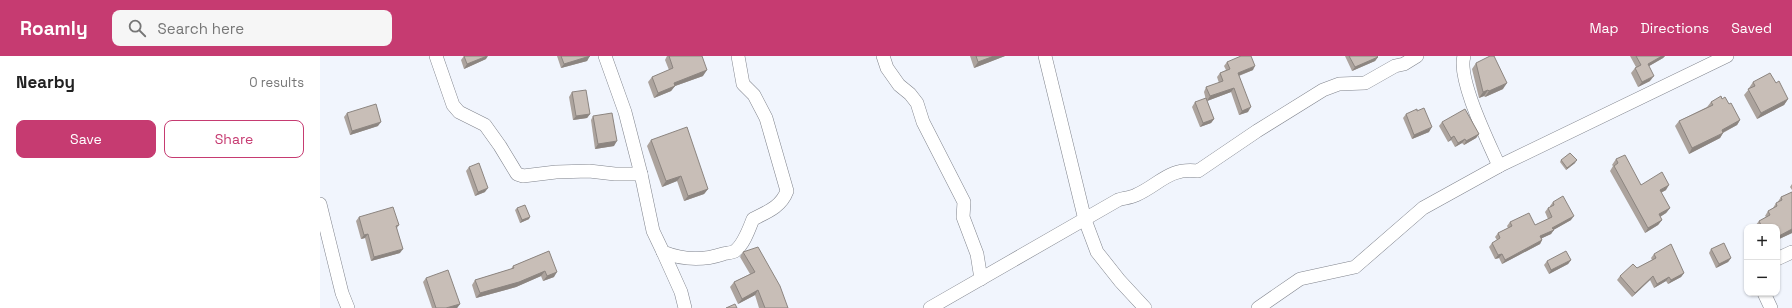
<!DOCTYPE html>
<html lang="en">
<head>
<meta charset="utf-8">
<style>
  :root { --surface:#fff; --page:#f6f6f6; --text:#222; --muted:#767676; --line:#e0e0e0; --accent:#c63b71 }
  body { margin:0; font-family:"Space Grotesk",sans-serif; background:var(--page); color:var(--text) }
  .controls { position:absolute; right:12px; bottom:12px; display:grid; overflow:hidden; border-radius:8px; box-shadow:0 1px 3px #0004 }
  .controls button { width:36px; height:36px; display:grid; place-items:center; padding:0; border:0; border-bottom:1px solid var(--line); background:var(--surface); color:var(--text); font:20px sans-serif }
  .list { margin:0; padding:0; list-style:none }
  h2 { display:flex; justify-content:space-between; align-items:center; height:52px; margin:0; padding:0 16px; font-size:17px }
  h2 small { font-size:13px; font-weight:400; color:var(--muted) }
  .actions { display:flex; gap:8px; padding:12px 16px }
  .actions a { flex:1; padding:9px 0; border:1px solid var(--accent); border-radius:8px; text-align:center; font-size:14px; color:var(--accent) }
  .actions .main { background:var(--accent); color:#fff }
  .icon { flex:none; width:22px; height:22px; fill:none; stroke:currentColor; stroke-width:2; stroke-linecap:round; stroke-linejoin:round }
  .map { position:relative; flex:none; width:1472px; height:252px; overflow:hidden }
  header { display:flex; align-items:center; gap:24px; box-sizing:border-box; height:56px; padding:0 20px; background:var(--accent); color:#fff }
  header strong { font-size:19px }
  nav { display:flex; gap:22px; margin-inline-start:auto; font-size:14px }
  .search { width:280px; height:36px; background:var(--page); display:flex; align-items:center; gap:10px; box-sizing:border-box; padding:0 14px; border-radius:8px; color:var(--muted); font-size:15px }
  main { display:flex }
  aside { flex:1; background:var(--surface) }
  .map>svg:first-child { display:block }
</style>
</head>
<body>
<header>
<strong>Roamly</strong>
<div class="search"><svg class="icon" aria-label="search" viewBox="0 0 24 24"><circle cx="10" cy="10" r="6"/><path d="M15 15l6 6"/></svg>Search here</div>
<nav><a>Map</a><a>Directions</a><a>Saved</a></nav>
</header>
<main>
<aside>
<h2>Nearby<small>0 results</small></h2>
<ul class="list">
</ul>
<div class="actions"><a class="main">Save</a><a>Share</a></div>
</aside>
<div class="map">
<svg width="1472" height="252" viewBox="0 0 1472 252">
  <rect width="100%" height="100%" fill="#f1f5fd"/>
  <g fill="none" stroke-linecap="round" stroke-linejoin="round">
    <defs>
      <g id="street">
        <path d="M116,0L133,49L139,56L165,69L180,90L197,118L203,120L236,116L269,115L295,118H321L333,175L343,196C363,204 382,205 403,198C406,197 412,197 415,195C424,188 429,173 433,163C447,156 461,151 467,135L446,62L434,39L423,28L418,0"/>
        <polyline points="285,0 305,56 321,118"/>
        <polyline points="563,0 567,12 579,29 590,38 597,47 603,66 644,146 643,161 657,198 661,223"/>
        <polyline points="725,0 765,164 777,196 800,225 825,252"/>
        <path d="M1144,0C1137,23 1169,87 1179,110"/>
        <polyline points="0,148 22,237 28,252"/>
        <polyline points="343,196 361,236 365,252"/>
        <polyline points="1457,203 1472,196"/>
        <polyline points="1444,237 1451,252"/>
        <path d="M610,252L798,144C803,142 810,142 816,139C839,129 849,111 878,115L937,75L1003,34L1019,28L1045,27L1075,10L1084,8L1097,0"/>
        <polyline points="938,252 980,223 1035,211 1103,152 1179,110 1407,0"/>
      </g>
    </defs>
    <use href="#street" stroke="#80848d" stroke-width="14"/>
    <use href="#street" stroke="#fff" stroke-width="13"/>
  </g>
  <g fill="#aca39d">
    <polygon points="144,0 166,3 144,13 141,4"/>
    <polygon points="237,0 269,0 267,5 241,12"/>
    <polygon points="347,0 382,0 383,20 355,30 351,35 334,42 328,26 332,21 349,14 345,4"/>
    <polygon points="650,0 685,0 654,12"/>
    <polygon points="1025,0 1057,0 1058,1 1055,5 1032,15"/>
    <polygon points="1310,0 1345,0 1343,2 1329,10 1330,25 1318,31 1311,17 1315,12 1316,11"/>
    <polygon points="907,6 933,14 919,20 928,56 919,59 911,36 887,45 894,63 891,67 880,71 872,51 875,46 886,44 884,36 886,31 899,27 897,21 900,17 906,14 904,10"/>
    <polygon points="1156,7 1183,33 1165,41 1164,40 1159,42 1152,13"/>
    <polygon points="1433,26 1456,27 1468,43 1464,49 1437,63 1424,39 1429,33 1429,32"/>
    <polygon points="252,36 270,58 267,62 253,64 249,41"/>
    <polygon points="1402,43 1409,48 1420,64 1417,69 1403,77 1400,82 1369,98 1355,70 1359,65 1387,51 1391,46"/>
    <polygon points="27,57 58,70 30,79 24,61"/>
    <polygon points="1086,58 1109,76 1092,83 1083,62"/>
    <polygon points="273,60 294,90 275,93 271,64"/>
    <polygon points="1122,66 1159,78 1156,82 1144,89 1142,87 1135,91 1131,84 1128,86 1119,70"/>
    <polygon points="331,84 388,133 384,138 364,145 357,125 342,131 327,90"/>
    <polygon points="1296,103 1321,129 1346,134 1341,137 1350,152 1346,157 1340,161 1342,164 1338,169 1325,177 1290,115 1293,110 1292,109"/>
    <polygon points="1241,104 1255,107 1246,114 1240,106"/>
    <polygon points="149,111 165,136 155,140 146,115"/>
    <polygon points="1472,128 1472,134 1470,131"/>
    <polygon points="1472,136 1472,177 1457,184 1457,171 1436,171 1435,170 1439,165 1446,161 1445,160 1448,155 1453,152 1456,147 1457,147 1461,141"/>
    <polygon points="1233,146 1251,164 1233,174 1231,178 1222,182 1222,184 1220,188 1182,208 1179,202 1175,203 1169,191 1172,187 1177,184 1175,181 1178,177 1188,172 1187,170 1190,166 1215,169 1228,163 1225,156 1228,152 1230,151 1230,150"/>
    <polygon points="197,152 209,163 200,167 195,154"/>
    <polygon points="39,161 79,169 77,172 80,197 51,205 45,182 41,183 36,165"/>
    <polygon points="1391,193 1411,202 1408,206 1396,212 1389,197"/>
    <polygon points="229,195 234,221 223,225 221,220 196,231 156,242 152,229 155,224 191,213 193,210"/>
    <polygon points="423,196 468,252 439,252 435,239 418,248 410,231 414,226 430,218 420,201"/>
    <polygon points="1334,198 1364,217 1361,221 1348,228 1346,225 1334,232 1330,224 1312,241 1297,224 1300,220 1317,212 1332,204 1331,202"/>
    <polygon points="1251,204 1248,208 1229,218 1224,209 1227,205"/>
    <polygon points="106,222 140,248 137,252 112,252 103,226"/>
  </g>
  <g fill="#8c8580">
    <polygon points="167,0 168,0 166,3 144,13 147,8"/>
    <polygon points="270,0 267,5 241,12 244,8"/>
    <polygon points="674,0 685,0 654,12 658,6"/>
    <polygon points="1342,0 1345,0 1343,2 1324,13 1328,8"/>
    <polygon points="1058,1 1055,5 1032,15 1035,11"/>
    <polygon points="935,10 933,14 915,21 918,17"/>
    <polygon points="387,14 383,20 355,30 351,35 334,42 338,37 354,27"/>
    <polygon points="1334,20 1330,25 1318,31 1322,26"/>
    <polygon points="1187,27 1183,33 1165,41 1169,35"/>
    <polygon points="914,32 911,36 887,45 890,40"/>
    <polygon points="1168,34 1164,40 1159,42 1163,36"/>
    <polygon points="1468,43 1464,49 1437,63 1441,57"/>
    <polygon points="931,51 928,56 919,59 922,55"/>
    <polygon points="270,58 267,62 253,64 256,60"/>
    <polygon points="894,63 891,67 880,71 883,67"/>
    <polygon points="1420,64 1417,69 1398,79 1402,74"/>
    <polygon points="61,66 58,70 30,79 32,75"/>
    <polygon points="1112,71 1109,76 1092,83 1094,79"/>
    <polygon points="1403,77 1400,82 1369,98 1372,92"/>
    <polygon points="1159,78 1156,82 1144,89 1146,85"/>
    <polygon points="1134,80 1131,84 1128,86 1131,82"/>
    <polygon points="1145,83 1142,87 1135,91 1138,87"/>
    <polygon points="297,85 294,90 275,93 278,88"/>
    <polygon points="1257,104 1255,107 1246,114 1247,112"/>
    <polygon points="361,120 357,125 342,131 346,125"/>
    <polygon points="1349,129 1346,134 1336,139 1340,134"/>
    <polygon points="168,132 165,136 155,140 158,136"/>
    <polygon points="388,133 384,138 364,145 368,140"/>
    <polygon points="1350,152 1346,157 1335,164 1339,158"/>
    <polygon points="1254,160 1251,164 1230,176 1234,174 1231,178 1218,184 1220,180 1232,172"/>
    <polygon points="210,161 209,163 200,167 202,164"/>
    <polygon points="1342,164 1338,169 1325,177 1328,172"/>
    <polygon points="1472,173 1472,177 1457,184 1457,181"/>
    <polygon points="48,178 45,182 41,183 44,179"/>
    <polygon points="1222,184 1220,188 1182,208 1185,204"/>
    <polygon points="83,193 80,197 51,205 54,201"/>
    <polygon points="1182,198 1179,202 1175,203 1178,199"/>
    <polygon points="1411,202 1408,206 1396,212 1399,208"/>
    <polygon points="1251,204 1248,208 1229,218 1231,214"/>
    <polygon points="225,215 221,220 196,231 156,242 160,237"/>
    <polygon points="237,216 234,221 223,225 227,220"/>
    <polygon points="1364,217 1361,221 1348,228 1351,224"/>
    <polygon points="1333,220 1330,224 1312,241 1315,237"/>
    <polygon points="1349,221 1346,225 1334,232 1337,228"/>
    <polygon points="438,234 435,239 418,248 422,243"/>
    <polygon points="140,248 137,252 126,252"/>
  </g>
  <g fill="#c8beb7" stroke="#8c8580">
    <polygon points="144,0 167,0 147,8"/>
    <polygon points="241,0 270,0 244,8"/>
    <polygon points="349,0 382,0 387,14 354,27 355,30 338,37 332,21 353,12"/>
    <polygon points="656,0 674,0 658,6"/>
    <polygon points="921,0 931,0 935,10 918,17 931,51 922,55 914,32 890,40 886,31 903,25 900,17 910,13 907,6"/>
    <polygon points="1029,0 1057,0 1058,1 1035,11"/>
    <polygon points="1170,0 1174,0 1187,27 1169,35 1168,34 1163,36 1156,7"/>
    <polygon points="1316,0 1342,0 1328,8 1334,20 1322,26 1315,12 1321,9"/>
    <polygon points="1450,17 1456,27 1459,25 1468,43 1441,57 1428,33 1435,30 1433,26"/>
    <polygon points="266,34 270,58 256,60 252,36"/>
    <polygon points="1401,40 1402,43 1405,41 1409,48 1411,47 1420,64 1402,74 1403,77 1372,92 1359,65 1393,49 1391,46"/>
    <polygon points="886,42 894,63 883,67 875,46"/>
    <polygon points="56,48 61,66 32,75 27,57"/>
    <polygon points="1104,52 1112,71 1094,79 1086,58 1097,53 1097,55"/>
    <polygon points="1145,53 1159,78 1146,85 1145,83 1138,87 1134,80 1131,82 1122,66"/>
    <polygon points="292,57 297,85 278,88 273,60"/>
    <polygon points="367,71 388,133 368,140 361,120 346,125 331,84"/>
    <polygon points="1250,97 1257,104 1247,112 1241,104"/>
    <polygon points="1305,99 1321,129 1342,116 1349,129 1340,134 1350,152 1339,158 1342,164 1328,172 1294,110 1298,107 1296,103"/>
    <polygon points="159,107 168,132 158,136 149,111"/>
    <polygon points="1472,136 1472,173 1457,181 1457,171 1442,171 1439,165 1450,159 1448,155 1457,150 1456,147 1462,144 1461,141"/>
    <polygon points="1243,140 1254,160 1232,172 1234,174 1220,180 1222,184 1185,204 1182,198 1178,199 1172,187 1180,182 1178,177 1192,170 1190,166 1209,157 1215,169 1232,161 1228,152 1234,149 1233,146"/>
    <polygon points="205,149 210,161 202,164 197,152"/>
    <polygon points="73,151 79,169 76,170 83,193 54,201 48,178 44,179 39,161"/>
    <polygon points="1404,187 1411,202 1399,208 1391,193"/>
    <polygon points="1351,188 1364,217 1351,224 1349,221 1337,228 1333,220 1315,237 1300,220 1313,208 1317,212 1336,202 1334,198"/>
    <polygon points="438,191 460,230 468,252 445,252 438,234 422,243 414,226 435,216 423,196"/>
    <polygon points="229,195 237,216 227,220 225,215 199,226 160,237 155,224 194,212 193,210"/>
    <polygon points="1246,195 1251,204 1231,214 1227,205"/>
    <polygon points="128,214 140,248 126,252 116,252 106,222"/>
    <polygon points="415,248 417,252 406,252"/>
  </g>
</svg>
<div class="controls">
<button>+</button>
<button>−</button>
</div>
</div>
</main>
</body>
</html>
